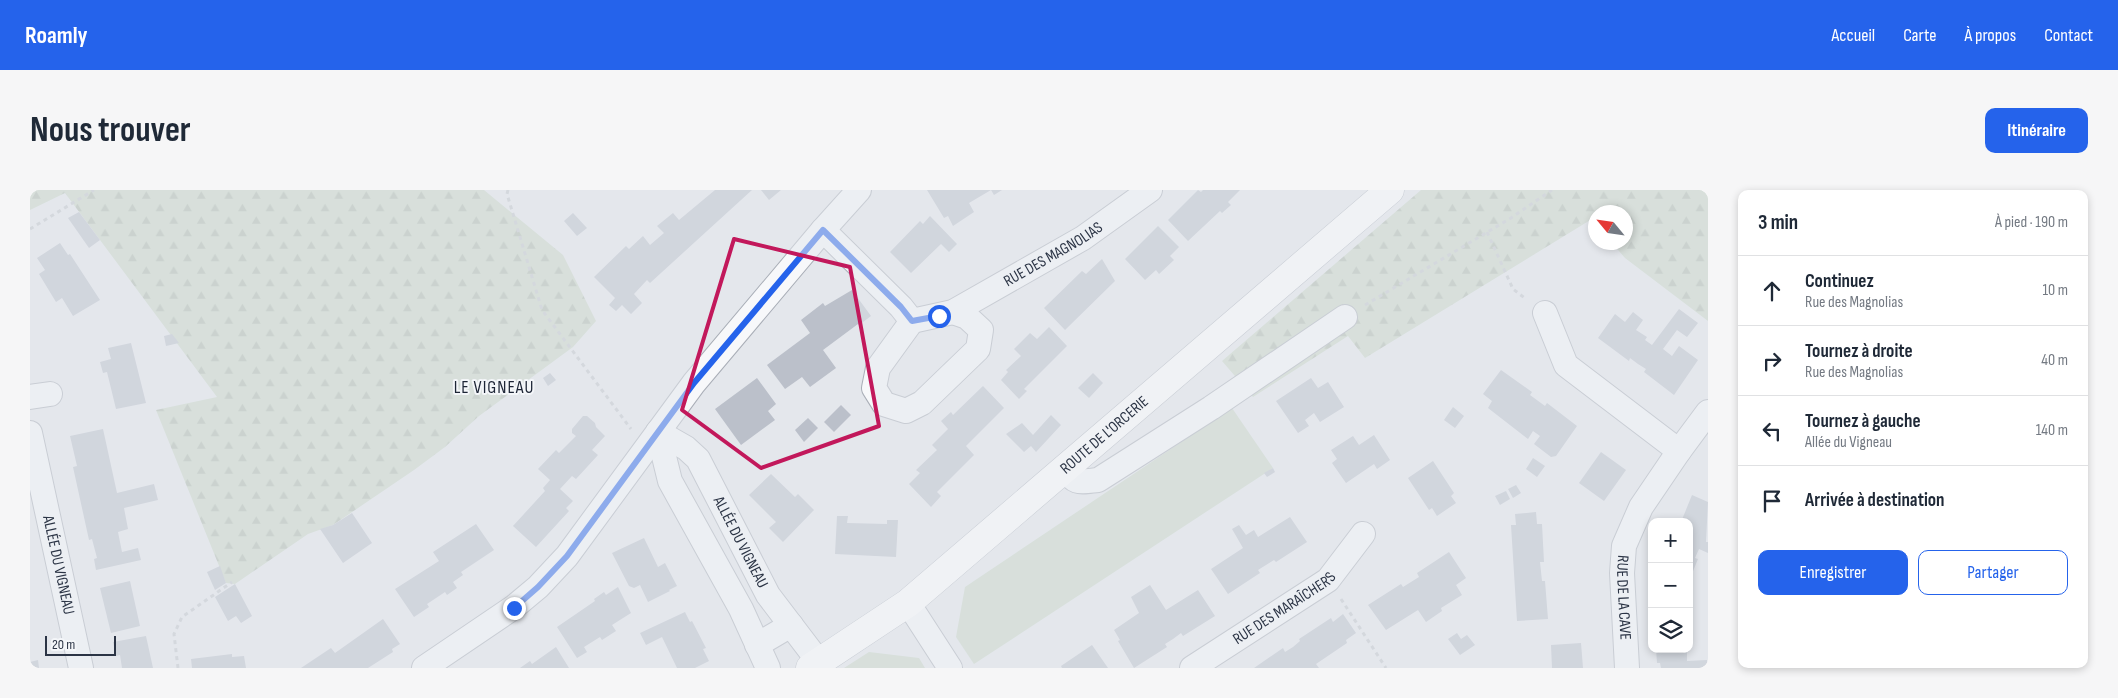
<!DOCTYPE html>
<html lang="fr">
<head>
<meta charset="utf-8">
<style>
  :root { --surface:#fff; --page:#f6f6f7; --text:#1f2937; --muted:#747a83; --line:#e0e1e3; --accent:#2563eb }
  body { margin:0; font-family:"Sofia Sans Condensed",sans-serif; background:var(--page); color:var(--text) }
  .controls { position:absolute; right:15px; bottom:15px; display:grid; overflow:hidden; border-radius:10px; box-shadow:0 2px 8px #0003 }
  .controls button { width:45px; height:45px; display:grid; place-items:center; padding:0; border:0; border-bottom:1px solid var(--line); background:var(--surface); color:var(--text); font:25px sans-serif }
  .compass { position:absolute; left:1558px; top:15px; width:45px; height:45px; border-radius:50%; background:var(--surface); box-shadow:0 2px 8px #0003; rotate:299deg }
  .scale { position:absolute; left:15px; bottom:12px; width:71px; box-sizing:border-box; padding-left:5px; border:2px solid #2b3445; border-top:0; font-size:14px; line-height:18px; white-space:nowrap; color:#2b3445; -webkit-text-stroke:4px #f4f6f9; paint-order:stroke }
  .stop { position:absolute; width:15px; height:15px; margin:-11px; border:4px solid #2563eb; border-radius:50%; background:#fff }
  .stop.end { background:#2563eb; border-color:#fff; box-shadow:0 1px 5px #0008 }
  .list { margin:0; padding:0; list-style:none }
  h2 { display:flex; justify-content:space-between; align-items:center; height:65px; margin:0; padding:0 20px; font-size:21px }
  h2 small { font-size:16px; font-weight:400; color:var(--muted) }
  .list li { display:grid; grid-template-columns:32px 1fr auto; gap:15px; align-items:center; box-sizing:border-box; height:70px; padding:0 20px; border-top:1px solid var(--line) }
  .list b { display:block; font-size:19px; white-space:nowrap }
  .list p { margin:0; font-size:16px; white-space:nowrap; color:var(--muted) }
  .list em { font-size:16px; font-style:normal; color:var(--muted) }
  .actions { display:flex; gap:10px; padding:15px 20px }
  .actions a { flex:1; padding:11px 0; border:1px solid var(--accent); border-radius:10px; text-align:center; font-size:18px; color:var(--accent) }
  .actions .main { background:var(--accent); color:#fff }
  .icon { flex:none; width:28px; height:28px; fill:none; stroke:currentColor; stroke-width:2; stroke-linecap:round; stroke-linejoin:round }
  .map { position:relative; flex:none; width:1678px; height:478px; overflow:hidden; border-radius:10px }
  header { display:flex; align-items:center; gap:30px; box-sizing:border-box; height:70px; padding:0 25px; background:var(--accent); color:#fff }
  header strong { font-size:24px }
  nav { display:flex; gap:28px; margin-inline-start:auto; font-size:18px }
  .intro { display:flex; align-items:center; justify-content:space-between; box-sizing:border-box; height:120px; padding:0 30px }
  h1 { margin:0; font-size:35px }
  .button { padding:12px 22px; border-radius:10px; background:var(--accent); color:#fff; font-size:18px; font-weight:700 }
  main { display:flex; gap:30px; padding:0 30px }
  aside { flex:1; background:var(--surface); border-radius:10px; box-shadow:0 2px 8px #0003 }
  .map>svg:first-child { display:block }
</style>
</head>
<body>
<header>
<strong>Roamly</strong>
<nav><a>Accueil</a><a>Carte</a><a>À propos</a><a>Contact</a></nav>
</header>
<div class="intro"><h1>Nous trouver</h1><a class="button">Itinéraire</a></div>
<main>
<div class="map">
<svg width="1678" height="478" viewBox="0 0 1678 478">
  <defs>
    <pattern id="forest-firs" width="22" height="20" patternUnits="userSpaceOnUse" patternTransform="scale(1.25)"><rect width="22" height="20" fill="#c9d6c5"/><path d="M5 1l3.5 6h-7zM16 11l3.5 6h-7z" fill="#adb8ab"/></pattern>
  </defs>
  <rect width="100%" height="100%" fill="#e4e7ec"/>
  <g fill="#c9d6c5">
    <polygon points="1202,218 1243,278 944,474 926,447 935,397"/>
    <polygon points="839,462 889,468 895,478 814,478"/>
  </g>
  <g fill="url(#forest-firs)">
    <polygon points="0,0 454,0 533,65 566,131 543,157 449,226 415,257 384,280 303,335 278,344 205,394 196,393 126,220 187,207 35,3 0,20"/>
    <polygon points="1391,0 1678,0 1678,131 1595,68 1582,53 1596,52 1596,22 1566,22 1565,32 1562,29 1335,168 1318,146 1223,207 1192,171"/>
  </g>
  <g fill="#bbc0ca">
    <polygon points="685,0 722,0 620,93 617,90 604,104 612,113 601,124 592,115 586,121 579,115 585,108 564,87 596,56 599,59 613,46 620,55 634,43 627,36 643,23 649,30"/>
    <polygon points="731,0 751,0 739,10"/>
    <polygon points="897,0 961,0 939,13 944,22 923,36 918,26 914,28"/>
    <polygon points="961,0 972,0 964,5"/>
    <polygon points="1168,0 1171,2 1173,0 1210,0 1198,12 1201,15 1192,23 1190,21 1158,51 1138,30"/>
    <polygon points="49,22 70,50 59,58 38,28"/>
    <polygon points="543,23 557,38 547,46 534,31"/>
    <polygon points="900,26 927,54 919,62 911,54 881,83 860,62 890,31 893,34"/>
    <polygon points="1128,36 1149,57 1140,66 1144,70 1129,84 1126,80 1115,90 1095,69"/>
    <polygon points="30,53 38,65 40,64 70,110 43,126 32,108 26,112 9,84 15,80 7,68"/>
    <polygon points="1072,69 1085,91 1035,140 1014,118 1052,81 1056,84"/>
    <polygon points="822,100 841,126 829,135 828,134 793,160 806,178 780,197 772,187 755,199 737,175 780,143 771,130 793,113 795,116"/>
    <polygon points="1649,119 1668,133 1657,147 1647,140 1633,159 1642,166 1649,156 1668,170 1644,205 1614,182 1616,179 1608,174 1600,168 1599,171 1568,148 1585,124 1595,132 1603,122 1613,130 1606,140 1617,147 1615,150 1622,155"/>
    <polygon points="1019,137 1037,156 994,199 997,201 989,209 971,190 978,182 976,180 991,166 984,159 1000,143 1007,149"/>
    <polygon points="142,144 149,153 136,156 134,146"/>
    <polygon points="101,153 116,213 86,219 77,182 73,183 70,172 81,169 78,158"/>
    <polygon points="1471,180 1502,202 1500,205 1515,216 1517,213 1547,236 1526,266 1521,267 1504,254 1510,246 1503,241 1498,249 1458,218 1462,211 1453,204"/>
    <polygon points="520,183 526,190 518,196 513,188"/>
    <polygon points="1063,183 1073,193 1059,208 1048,198"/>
    <polygon points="727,188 746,214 738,221 745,230 711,255 685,219"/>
    <polygon points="1281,188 1288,198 1298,192 1314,217 1290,232 1284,223 1275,230 1279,236 1268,243 1246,211"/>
    <polygon points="953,196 974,218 936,256 944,265 907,302 911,306 901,317 879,294 890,283 886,280 907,260 902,255 918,239 911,231 921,222 923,225"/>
    <polygon points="811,215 821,225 804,242 794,232"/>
    <polygon points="1423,217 1434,226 1425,238 1414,230"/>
    <polygon points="1021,225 1031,235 1006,262 1001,256 994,262 976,244 992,233 1003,245"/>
    <polygon points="553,226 557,226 565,233 566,237 575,246 562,260 568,265 546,289 542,286 530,299 543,311 536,318 539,321 506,357 483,336 515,301 513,298 520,290 508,279 526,260 529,263 546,246 542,243 542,239"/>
    <polygon points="778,228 788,238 774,252 765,240"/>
    <polygon points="73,239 87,303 124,294 128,310 94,318 98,339 88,342 92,362 108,358 111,370 66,380 64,369 67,368 62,349 59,350 43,277 47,276 40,246"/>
    <polygon points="1344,245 1360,270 1347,279 1344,274 1316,293 1302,273 1307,269 1301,260 1323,246 1329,255"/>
    <polygon points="1571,262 1596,280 1574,311 1549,293"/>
    <polygon points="1503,268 1515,276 1507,287 1496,279"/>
    <polygon points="1403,271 1424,303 1421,306 1426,313 1407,326 1402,318 1399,320 1378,288"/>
    <polygon points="1243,278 1245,282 1237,287 1234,283"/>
    <polygon points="741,284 765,307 768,304 784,320 753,352 739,338 746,332 719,305"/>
    <polygon points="1486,295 1491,303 1483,308 1478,299"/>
    <polygon points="1476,301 1480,309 1470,315 1465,306"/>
    <polygon points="1662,305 1678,312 1676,352 1678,352 1678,363 1669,359 1665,368 1668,369 1659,391 1659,332 1651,332"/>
    <polygon points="1506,322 1507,334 1512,334 1514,372 1510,372 1512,391 1515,391 1518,429 1487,431 1481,335 1486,335 1485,324"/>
    <polygon points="322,323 342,353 313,373 290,339 303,335"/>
    <polygon points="807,326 818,326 817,333 857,334 857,330 868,330 866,367 805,364"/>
    <polygon points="1260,327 1277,352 1246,372 1244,370 1228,380 1230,383 1198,404 1181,379 1213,358 1202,339 1209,335 1216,345 1224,340 1228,347"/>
    <polygon points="446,334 464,360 431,382 433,385 423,392 427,398 417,405 415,402 397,414 399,417 384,427 365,399 409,371 403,362"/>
    <polygon points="614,348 628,377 635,373 647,396 639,400 640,401 618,412 610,395 604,398 599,396 582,363"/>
    <polygon points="1419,362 1436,388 1426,395 1432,405 1411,418 1412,421 1396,432 1388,420 1356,440 1338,415 1371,394 1373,397 1389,387 1387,383"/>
    <polygon points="190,376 196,393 185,400 177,382"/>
    <polygon points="100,391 110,436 81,443 70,398"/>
    <polygon points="205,394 222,426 211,433 206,426 198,431 185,407"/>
    <polygon points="1120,395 1136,420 1168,400 1185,426 1153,446 1151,443 1143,449 1135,454 1137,457 1104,478 1088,451 1090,450 1084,440 1109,423 1101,407"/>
    <polygon points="588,397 601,423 582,435 586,441 572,450 570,447 554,457 557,462 547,468 527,437 565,411 564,409 574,402 576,405"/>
    <polygon points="655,422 660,432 662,431 676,458 673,459 679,471 665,478 647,478 632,447 616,455 610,443"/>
    <polygon points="1313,424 1326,443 1316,450 1317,453 1286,474 1289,478 1224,478 1253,458 1255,462 1263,457 1270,451 1269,449 1301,428 1303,432"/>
    <polygon points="353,429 370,454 362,459 363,462 338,478 271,478 301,458 305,463"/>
    <polygon points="1427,443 1431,449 1437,445 1445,455 1430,465 1418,449"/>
    <polygon points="116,446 123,478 92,478 90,465 86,466 83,452"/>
    <polygon points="1551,453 1553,478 1522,478 1521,455"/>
    <polygon points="1062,455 1078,478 1032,478 1031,476"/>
    <polygon points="526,457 539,478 490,478 500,471 502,474"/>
    <polygon points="1626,459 1657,459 1657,471 1677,470 1677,478 1631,478 1630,473 1627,473"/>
    <polygon points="202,464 202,467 214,466 216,478 162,478 161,469"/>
    <polygon points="8,470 9,478 0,478 0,472"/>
  </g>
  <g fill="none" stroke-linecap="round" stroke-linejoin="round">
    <defs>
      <g id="street">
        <path id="s1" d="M793,40L871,117L882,131L923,122L1053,48L1120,0"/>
        <path id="s2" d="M1515,123L1536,175L1649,261L1611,317L1594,356L1592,383L1597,478"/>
        <polyline points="882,131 848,178 844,198 854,214 876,221 892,213 948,159 951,140 937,127 923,122"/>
        <polyline points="0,207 20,204"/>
        <path id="s3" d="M628,242L656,258L668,269L738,405L789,472"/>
        <polyline points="628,242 640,291 711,419 738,478"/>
        <path id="s4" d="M0,243L51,478"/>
        <polyline points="1649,261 1678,222"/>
        <path d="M1034,278C1045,295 1050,292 1068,290L1181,218L1315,127"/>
        <polyline points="878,413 920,478"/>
        <polyline points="727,455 761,435"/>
        <polyline points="394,478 484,417 508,397 537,366 664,193 793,40 829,0"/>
        <path id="s5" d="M1162,478L1298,390L1333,344"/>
      </g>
      <g id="secondary">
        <path id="s6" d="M780,478L878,413L1360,0"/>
      </g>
    </defs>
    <use href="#street" stroke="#a9aeb7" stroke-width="26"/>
    <use href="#secondary" stroke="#a9aeb7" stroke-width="29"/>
    <g stroke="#c2c5cb" stroke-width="3" stroke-dasharray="4 4" stroke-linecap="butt">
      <polyline points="478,0 477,4 512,120 601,239"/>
      <polyline points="0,39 64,0"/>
      <polyline points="1457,42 1483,99 1496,109"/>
      <polyline points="1335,115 1481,28 1522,0"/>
      <polyline points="1311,409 1356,478"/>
      <polyline points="148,478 144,444 152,427 202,392"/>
    </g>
    <use href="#street" stroke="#f7f8fa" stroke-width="24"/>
    <use href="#secondary" stroke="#fff" stroke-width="28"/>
  </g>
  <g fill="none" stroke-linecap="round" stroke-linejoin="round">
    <polyline stroke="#2563eb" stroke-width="6" points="484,418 508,397 537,366 664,193 793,40 871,117 882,131 909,126"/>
  </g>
  <path d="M0 0H1678V478H0ZM704,49L820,77L849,236L731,278L652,220Z" fill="#e4e7ec" fill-opacity=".55" fill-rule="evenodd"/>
  <path fill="none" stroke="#c2185b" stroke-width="4" stroke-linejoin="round" d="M704,49L820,77L849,236L731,278L652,220Z"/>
  <g text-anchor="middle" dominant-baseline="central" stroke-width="4" stroke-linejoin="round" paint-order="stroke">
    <g font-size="16" fill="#2b3445" stroke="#f4f6f9">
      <text stroke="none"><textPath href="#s1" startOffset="285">RUE DES MAGNOLIAS</textPath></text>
      <text stroke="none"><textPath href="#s6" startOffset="376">ROUTE DE L'ORCERIE</textPath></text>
      <text stroke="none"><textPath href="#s3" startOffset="142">ALLÉE DU VIGNEAU</textPath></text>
      <text stroke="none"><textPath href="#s4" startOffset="135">ALLÉE DU VIGNEAU</textPath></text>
      <text stroke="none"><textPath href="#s2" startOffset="360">RUE DE LA CAVE</textPath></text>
      <text stroke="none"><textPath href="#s5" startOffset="110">RUE DES MARAÎCHERS</textPath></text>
    </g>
    <g font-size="18" letter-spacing="1" fill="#1d2536" stroke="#f4f6f9">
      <text x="464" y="197">LE VIGNEAU</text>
    </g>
  </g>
</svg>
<div class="controls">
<button>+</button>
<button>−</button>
<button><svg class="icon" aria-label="layers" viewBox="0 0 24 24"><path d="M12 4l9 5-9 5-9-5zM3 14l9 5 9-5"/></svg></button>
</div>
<svg class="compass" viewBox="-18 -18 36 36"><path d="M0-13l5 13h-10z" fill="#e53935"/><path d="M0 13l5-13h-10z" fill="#747a83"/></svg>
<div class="scale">20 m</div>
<div class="stop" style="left:909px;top:126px"></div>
<div class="stop end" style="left:484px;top:418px"></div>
</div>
<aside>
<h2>3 min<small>À pied · 190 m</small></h2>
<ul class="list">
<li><svg class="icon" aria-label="ahead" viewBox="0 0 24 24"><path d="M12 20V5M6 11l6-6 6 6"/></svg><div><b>Continuez</b><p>Rue des Magnolias</p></div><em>10 m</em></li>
<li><svg class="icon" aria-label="right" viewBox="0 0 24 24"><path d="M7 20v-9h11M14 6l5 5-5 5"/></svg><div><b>Tournez à droite</b><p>Rue des Magnolias</p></div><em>40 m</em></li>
<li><svg class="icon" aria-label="left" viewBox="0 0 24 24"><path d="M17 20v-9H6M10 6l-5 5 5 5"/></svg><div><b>Tournez à gauche</b><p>Allée du Vigneau</p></div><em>140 m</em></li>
<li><svg class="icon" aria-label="arrive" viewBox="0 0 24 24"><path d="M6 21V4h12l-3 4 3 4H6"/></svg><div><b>Arrivée à destination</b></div></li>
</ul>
<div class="actions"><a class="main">Enregistrer</a><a>Partager</a></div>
</aside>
</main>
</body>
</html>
